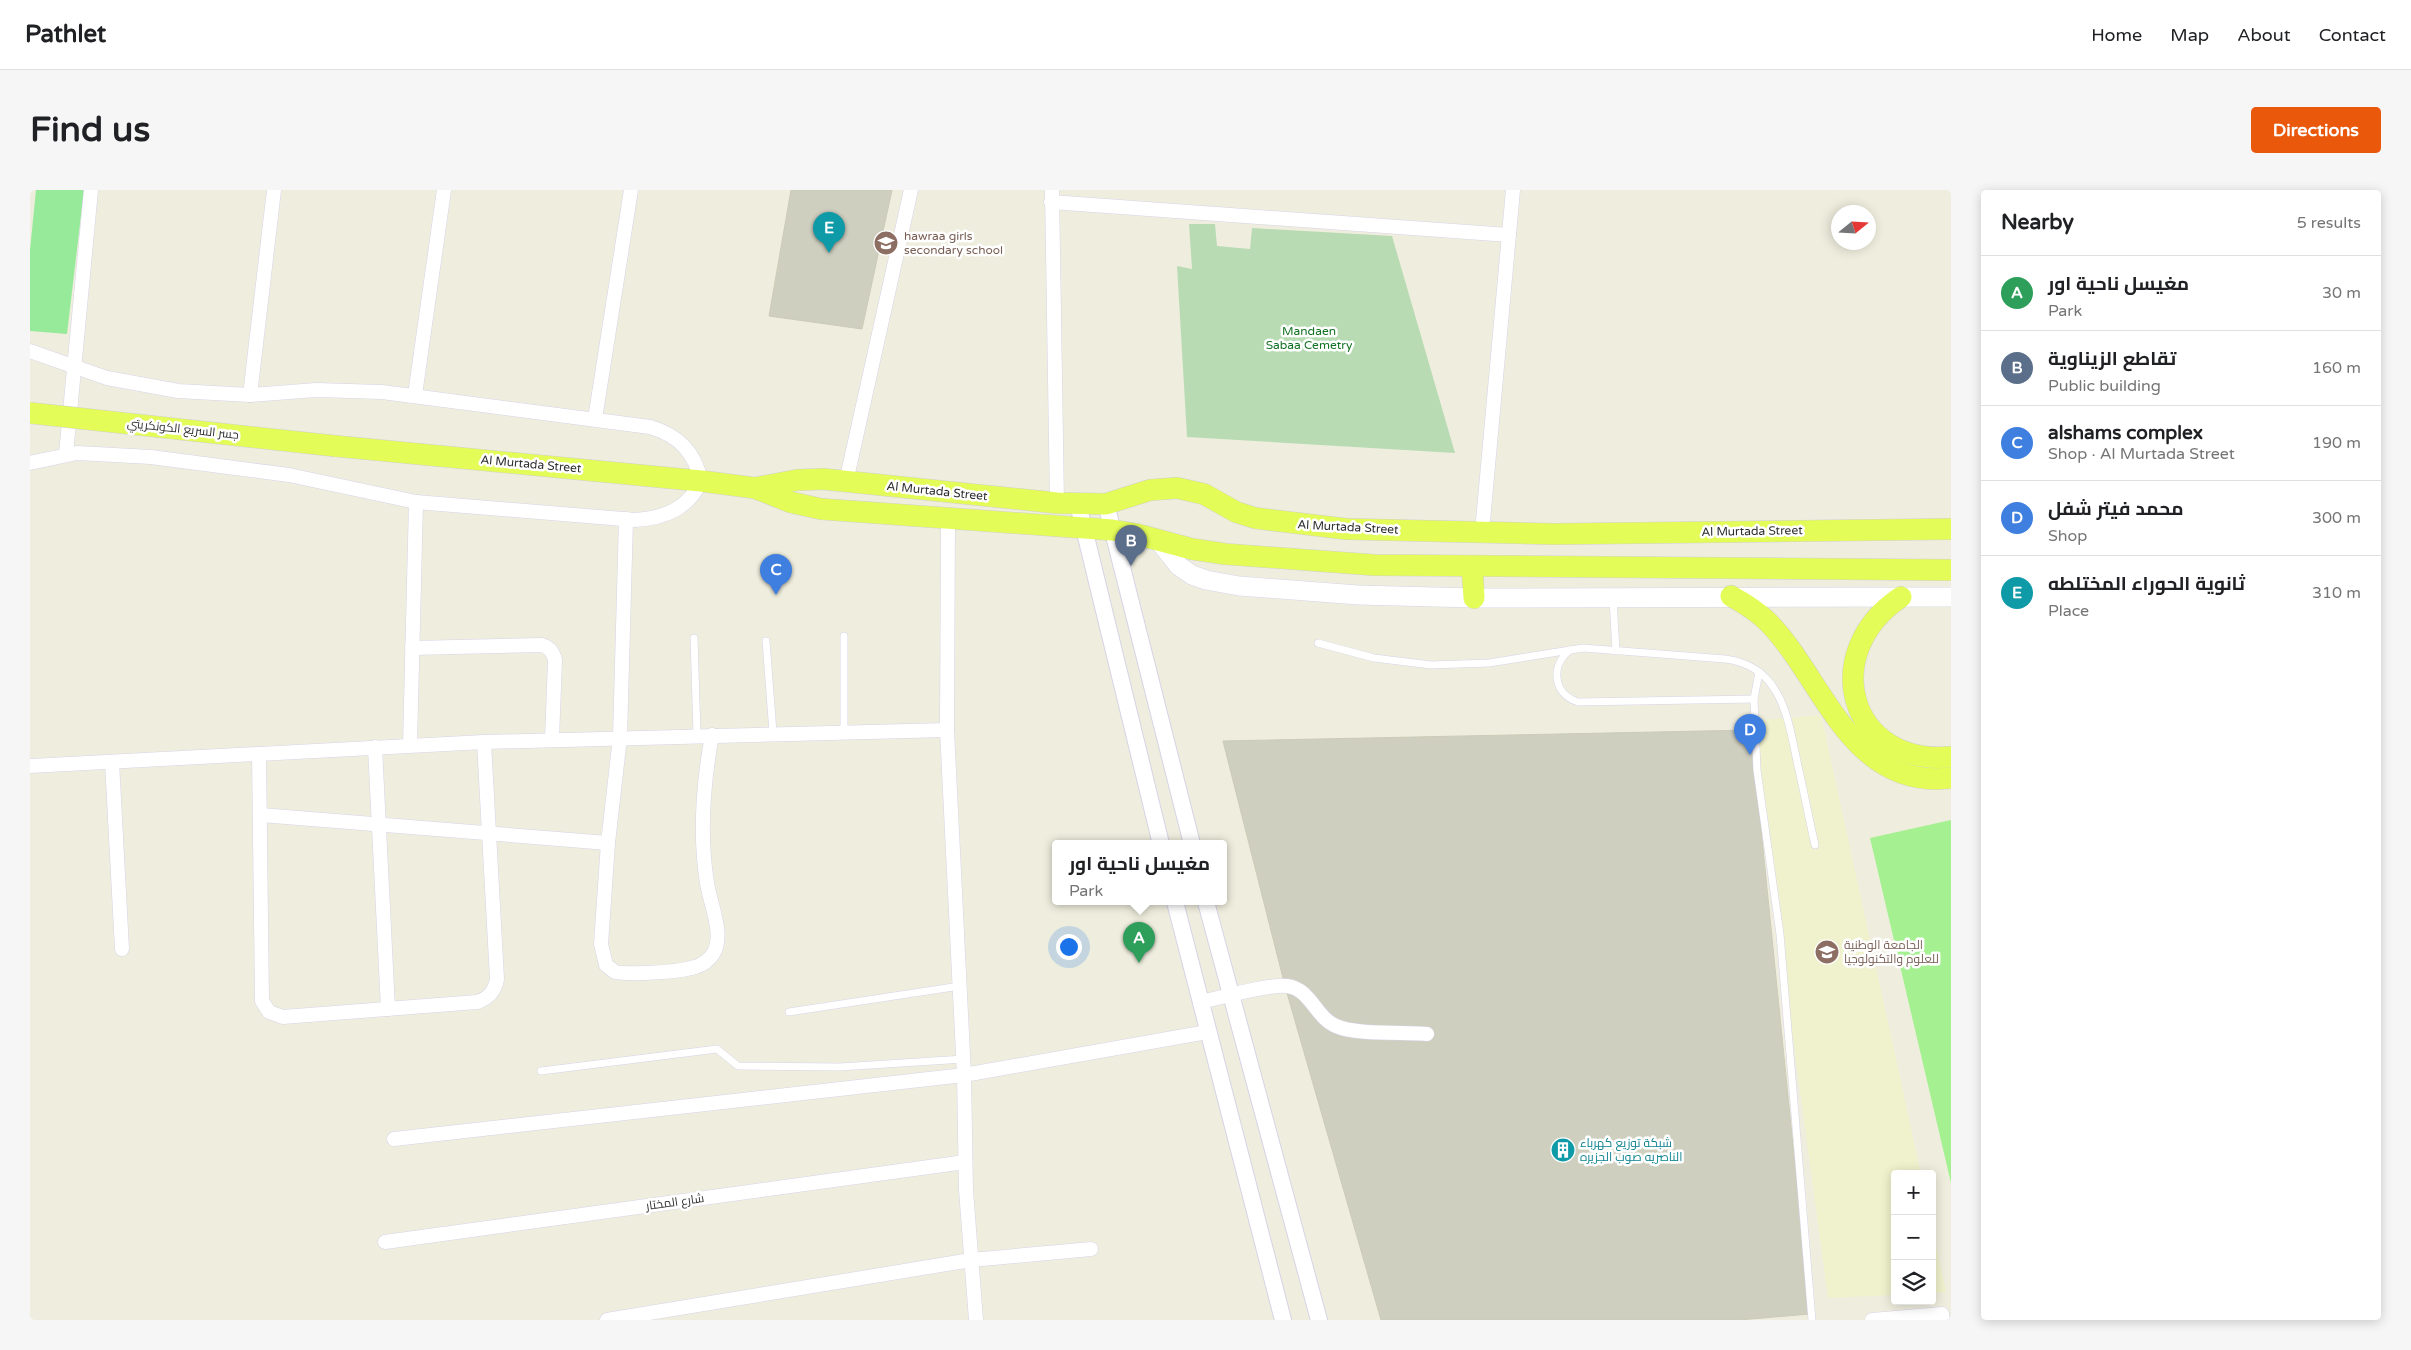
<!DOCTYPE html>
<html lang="en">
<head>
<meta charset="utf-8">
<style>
  :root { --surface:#fff; --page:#f6f6f6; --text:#202124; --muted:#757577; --line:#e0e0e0; --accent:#ea580c }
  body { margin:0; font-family:"Varela Round",Cairo,sans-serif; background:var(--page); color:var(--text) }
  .controls { position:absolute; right:15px; bottom:15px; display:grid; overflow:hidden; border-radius:5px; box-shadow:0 2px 12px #0003 }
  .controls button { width:45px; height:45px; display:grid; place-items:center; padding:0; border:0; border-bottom:1px solid var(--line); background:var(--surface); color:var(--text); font:25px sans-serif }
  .compass { position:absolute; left:1801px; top:15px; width:45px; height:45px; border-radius:50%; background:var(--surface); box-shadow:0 2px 12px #0003; rotate:72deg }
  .you { position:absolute; left:1038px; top:756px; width:18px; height:18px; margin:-12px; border:4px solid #fff; border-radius:50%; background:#1a73e8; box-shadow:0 0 0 8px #1a73e833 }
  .badge { display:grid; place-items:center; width:32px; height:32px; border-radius:50%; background:var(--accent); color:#fff; font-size:16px; font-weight:700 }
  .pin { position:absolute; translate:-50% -41px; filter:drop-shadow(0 1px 2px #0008) }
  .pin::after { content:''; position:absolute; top:26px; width:18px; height:15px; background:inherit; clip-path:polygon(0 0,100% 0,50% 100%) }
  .popup { position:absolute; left:1022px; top:650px; width:175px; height:65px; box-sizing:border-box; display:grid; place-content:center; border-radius:5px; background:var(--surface); filter:drop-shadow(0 1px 4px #0005); font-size:16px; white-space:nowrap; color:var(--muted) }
  .popup b { font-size:19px; color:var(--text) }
  .popup::after { content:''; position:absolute; left:50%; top:100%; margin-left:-10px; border:10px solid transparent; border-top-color:var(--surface) }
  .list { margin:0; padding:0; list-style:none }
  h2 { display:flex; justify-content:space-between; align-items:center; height:65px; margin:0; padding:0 20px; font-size:21px }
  h2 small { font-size:16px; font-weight:400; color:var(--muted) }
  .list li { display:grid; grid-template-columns:32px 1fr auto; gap:15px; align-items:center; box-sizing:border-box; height:75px; padding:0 20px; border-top:1px solid var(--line) }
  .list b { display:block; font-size:19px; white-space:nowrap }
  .list p { margin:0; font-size:16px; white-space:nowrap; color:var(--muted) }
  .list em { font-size:16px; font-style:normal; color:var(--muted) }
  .icon { flex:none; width:28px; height:28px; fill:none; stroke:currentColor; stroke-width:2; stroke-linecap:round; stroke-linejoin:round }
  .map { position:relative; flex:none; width:1921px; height:1130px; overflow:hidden; border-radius:5px }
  header { display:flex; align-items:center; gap:30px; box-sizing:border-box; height:70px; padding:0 25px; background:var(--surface); border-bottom:1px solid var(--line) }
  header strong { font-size:24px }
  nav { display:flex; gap:28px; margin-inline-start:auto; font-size:18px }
  .intro { display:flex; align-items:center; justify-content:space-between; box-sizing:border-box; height:120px; padding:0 30px }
  h1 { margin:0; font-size:35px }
  .button { padding:12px 22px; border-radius:5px; background:var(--accent); color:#fff; font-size:18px; font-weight:700 }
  main { display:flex; gap:30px; padding:0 30px }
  aside { flex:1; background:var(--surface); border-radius:5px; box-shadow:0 2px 12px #0003 }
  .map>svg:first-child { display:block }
</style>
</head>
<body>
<header>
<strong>Pathlet</strong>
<nav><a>Home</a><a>Map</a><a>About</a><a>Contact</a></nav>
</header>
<div class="intro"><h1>Find us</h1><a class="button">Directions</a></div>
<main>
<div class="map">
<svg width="1921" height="1130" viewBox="0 0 1921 1130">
  <rect width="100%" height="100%" fill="#efeede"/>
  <g fill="#f0f2cd">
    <polygon points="1791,525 1891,984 1865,984 1865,1105 1798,1108 1720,531"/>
    <polygon points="1902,1037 1916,1102 1902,1103"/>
  </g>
  <polygon fill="#97ea9a" points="6,0 54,0 37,144 0,141 0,60"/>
  <polygon fill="#b8dbb4" points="1159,34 1185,34 1187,56 1220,59 1222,38 1362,46 1425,263 1157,247 1147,76 1162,79"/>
  <polygon fill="#a5f192" points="1921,630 1921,993 1840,648"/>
  <g fill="#cfcfc0" stroke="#cbcbb7">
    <polygon points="761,0 862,0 832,139 739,126"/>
    <polygon points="1721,540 1780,1124 1709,1130 1351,1130 1255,796 1193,551"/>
  </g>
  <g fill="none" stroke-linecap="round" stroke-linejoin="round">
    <defs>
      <g id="service">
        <polyline points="1583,409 1586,461"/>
        <polyline points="814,446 814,541"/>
        <polyline points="664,448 667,545"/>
        <polyline points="736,451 743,543"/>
        <path d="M1288,453L1344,468L1401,475L1459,473L1553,458L1695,469C1753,476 1758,530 1768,576C1774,602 1779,629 1785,655"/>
        <path d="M1540,460C1520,476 1523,504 1548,512L1724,509"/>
        <polyline points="1729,482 1724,509 1727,580 1750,744 1782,1130"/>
        <polyline points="759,822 930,796"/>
        <polyline points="511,881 687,859 708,876 810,877 934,869"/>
      </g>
      <g id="minor">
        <polyline points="1022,0 1027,313"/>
        <polyline points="1021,12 1479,45"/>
        <path d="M0,161L77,188L148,201L220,205L286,200L352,202L620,237C648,245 665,262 671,291C658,319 635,328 605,330L386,312L259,285L121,267L47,263L0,273"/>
        <polyline points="220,205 244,0"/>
        <polyline points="385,205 414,0"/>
        <polyline points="565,229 601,0"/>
        <polyline points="36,264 61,0"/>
        <polyline points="816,292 881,0"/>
        <polyline points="918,327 917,540 934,885 936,1000 946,1130"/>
        <path d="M596,329L590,547L578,653L571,754L576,775L585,782C600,785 650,782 665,777C672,775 679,770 683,764C695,745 680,714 677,693C669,643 673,594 682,545"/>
        <polyline points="1452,342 1483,0"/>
        <path d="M382,458L512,455C520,458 523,462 525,470L522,549"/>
        <polyline points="380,555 386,312"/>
        <polyline points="345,557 358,819"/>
        <path d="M229,564L232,811L239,822L253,827L447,812C459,808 465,801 467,789L454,552"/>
        <polyline points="82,572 92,759"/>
        <polyline points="0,576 454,552 917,540"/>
        <polyline points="231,625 578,653"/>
        <path d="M1170,812C1190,808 1238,794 1257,796C1281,799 1285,827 1306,836C1326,845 1373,842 1397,844"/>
        <polyline points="364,949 934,885 1177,842"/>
        <polyline points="355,1052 935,972"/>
        <polyline points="577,1130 941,1070 1061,1059"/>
        <polyline points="1842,1130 1912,1124 1913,1130"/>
      </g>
      <g id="tertiary">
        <polyline points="1048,314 1131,654"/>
        <polyline points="1076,314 1162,654"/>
        <polyline points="1145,712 1253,1130"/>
        <polyline points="1176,712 1289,1130"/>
      </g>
      <polyline id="secondary" points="1129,351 1149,376 1162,385 1176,390 1209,396 1328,405 1444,408 1921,407"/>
      <g id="primary">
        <polyline points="305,256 671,291 725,298 760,312 791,319 1082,340 1106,344 1162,359 1195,364 1344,375 1921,380"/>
        <polyline points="725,298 767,290 793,289 1027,313 1076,314 1120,300 1147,298 1174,304 1206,322 1225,328 1316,339 1524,344 1921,339"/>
        <polyline points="1442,377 1444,408"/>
        <path d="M1701,406C1714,413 1727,421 1738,432C1794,489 1820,600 1921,588"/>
        <path d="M1871,407C1788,462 1818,576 1921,567"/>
      </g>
    </defs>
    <use href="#service" stroke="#d7d3e6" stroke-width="8"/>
    <use href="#minor" stroke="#d7d3e6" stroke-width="15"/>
    <use href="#tertiary" stroke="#d7d3e6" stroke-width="18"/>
    <use href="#secondary" stroke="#d7d3e6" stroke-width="20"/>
    <use href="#primary" stroke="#d1d1d1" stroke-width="22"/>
    <use href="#service" stroke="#fff" stroke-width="7"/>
    <use href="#minor" stroke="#fff" stroke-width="14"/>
    <use href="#tertiary" stroke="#fff" stroke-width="16"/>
    <use href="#secondary" stroke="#fff" stroke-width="19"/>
    <use href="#primary" stroke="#e4fc57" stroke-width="21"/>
    <defs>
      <polyline id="primary-bridge" points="0,223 305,256"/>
    </defs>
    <use href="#primary-bridge" stroke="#d1d1d1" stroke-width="22" stroke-linecap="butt"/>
    <use href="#primary-bridge" stroke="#e4fc57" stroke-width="21"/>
  </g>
  <defs>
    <symbol id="school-disc" viewBox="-11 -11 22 22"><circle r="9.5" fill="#8d6e63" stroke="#fff"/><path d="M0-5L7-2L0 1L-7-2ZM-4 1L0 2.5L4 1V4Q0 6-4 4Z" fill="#fff"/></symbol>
    <symbol id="university-disc" viewBox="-11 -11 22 22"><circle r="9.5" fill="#8d6e63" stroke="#fff"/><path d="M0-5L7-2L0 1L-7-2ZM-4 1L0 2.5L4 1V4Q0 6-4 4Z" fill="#fff"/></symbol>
    <symbol id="building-disc" viewBox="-11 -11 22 22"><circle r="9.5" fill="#0f9aa8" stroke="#fff"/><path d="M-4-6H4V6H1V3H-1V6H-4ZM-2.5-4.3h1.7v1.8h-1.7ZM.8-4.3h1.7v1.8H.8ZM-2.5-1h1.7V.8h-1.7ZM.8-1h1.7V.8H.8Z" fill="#fff"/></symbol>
  </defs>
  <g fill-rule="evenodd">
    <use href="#school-disc" x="842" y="39" width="28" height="28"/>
    <use href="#university-disc" x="1783" y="748" width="28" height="28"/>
    <use href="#building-disc" x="1519" y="946" width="28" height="28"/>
  </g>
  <g text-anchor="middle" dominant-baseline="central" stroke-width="5" stroke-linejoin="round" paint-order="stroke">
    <g font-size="12" fill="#785e54" stroke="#fff" text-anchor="start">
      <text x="874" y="46">hawraa girls<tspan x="874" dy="14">secondary school</tspan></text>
      <text x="1814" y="755">الجامعة الوطنية<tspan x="1814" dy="14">للعلوم والتكنولوجيا</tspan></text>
    </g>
    <g font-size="12" fill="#157225" stroke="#fff">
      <text x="1279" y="141">Mandaen<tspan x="1279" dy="14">Sabaa Cemetry</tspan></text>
    </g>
    <g font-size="12" fill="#2d2d2d" stroke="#fff">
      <text transform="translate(153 239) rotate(6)">جسر السريع الكونكريتي</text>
      <text transform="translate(501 274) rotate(5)">Al Murtada Street</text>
      <text transform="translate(907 301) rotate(6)">Al Murtada Street</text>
      <text transform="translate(1318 337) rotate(3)">Al Murtada Street</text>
      <text transform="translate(1722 341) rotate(-1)">Al Murtada Street</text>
      <text transform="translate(645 1012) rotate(-8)">شارع المختار</text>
    </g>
    <g font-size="12" fill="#0d838f" stroke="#fff" text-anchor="start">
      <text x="1550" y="953">شبكة توزيع كهرباء<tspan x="1550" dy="14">الناصريه صوب الجزيره</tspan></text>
    </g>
  </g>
</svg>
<div class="controls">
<button>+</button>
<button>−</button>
<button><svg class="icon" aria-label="layers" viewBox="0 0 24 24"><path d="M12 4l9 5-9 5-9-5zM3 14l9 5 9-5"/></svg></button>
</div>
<svg class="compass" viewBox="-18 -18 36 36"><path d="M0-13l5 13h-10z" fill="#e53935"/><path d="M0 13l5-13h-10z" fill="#757577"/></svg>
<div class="you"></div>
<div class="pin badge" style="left:1109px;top:773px;background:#2e9e5b">A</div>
<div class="popup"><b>مغيسل ناحية اور</b>Park</div>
<div class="pin badge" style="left:1101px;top:376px;background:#5c6f8a">B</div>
<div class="pin badge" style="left:746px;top:405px;background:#3f7fe0">C</div>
<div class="pin badge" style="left:1720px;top:565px;background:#3f7fe0">D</div>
<div class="pin badge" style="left:799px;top:63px;background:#0f9aa8">E</div>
</div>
<aside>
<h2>Nearby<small>5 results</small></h2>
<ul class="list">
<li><span class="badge" style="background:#2e9e5b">A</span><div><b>مغيسل ناحية اور</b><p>Park</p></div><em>30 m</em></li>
<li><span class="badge" style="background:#5c6f8a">B</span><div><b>تقاطع الزيناوية</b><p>Public building</p></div><em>160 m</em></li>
<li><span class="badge" style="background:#3f7fe0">C</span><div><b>alshams complex</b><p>Shop · Al Murtada Street</p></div><em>190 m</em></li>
<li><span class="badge" style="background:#3f7fe0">D</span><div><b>محمد فيتر شفل</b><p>Shop</p></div><em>300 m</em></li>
<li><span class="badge" style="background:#0f9aa8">E</span><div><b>ثانوية الحوراء المختلطه</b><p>Place</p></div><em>310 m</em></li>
</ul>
</aside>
</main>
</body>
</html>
